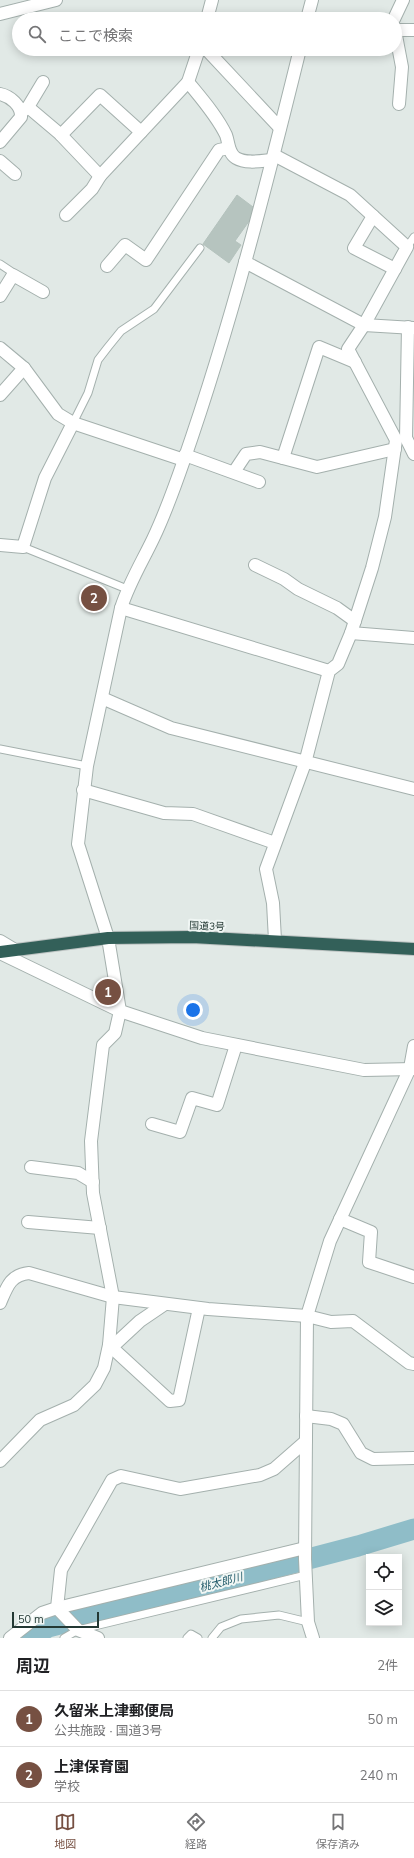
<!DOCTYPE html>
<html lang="ja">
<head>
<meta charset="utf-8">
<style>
  :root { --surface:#fff; --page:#f6f6f6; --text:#202124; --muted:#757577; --line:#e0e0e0; --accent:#765042 }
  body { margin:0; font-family:Mulish,"Noto Sans JP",sans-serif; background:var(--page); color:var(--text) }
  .controls { position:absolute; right:12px; bottom:12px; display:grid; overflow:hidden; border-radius:0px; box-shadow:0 2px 10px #0003 }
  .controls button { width:36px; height:36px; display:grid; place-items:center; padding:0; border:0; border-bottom:1px solid var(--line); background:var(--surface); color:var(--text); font:20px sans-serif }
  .scale { position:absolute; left:12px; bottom:10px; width:87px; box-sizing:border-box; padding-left:4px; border:2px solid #233833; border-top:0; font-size:11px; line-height:14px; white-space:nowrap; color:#233833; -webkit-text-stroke:3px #f0f6f4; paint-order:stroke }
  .you { position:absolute; left:193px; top:1010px; width:14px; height:14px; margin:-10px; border:3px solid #fff; border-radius:50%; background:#1a73e8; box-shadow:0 0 0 6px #1a73e833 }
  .badge { display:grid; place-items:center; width:26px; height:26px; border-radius:50%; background:var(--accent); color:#fff; font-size:13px; font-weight:700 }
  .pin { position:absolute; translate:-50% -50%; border:2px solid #fff; box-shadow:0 1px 4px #0006 }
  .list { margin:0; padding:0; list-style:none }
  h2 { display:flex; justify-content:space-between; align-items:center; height:52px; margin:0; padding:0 16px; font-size:17px }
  h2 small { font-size:13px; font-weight:400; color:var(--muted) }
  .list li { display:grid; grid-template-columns:26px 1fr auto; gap:12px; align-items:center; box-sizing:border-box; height:56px; padding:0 16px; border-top:1px solid var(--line) }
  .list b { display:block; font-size:15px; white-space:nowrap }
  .list p { margin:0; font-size:13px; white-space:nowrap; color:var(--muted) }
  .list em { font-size:13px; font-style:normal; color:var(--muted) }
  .icon { flex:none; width:22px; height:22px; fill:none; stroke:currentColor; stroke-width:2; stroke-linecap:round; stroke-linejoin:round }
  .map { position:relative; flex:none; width:414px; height:1638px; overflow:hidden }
  .search { position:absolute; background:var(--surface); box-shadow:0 2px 10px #0003; left:12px; right:12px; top:12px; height:44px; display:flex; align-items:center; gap:10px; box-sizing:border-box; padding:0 14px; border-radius:22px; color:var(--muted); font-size:15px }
  .sheet { height:164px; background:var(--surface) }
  nav { display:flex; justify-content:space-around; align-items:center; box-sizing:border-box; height:56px; border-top:1px solid var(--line); background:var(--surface); font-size:11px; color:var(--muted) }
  nav a { display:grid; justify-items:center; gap:2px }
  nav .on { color:var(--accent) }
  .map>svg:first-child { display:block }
</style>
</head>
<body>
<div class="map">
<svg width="414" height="1638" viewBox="0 0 414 1638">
  <rect width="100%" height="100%" fill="#e1e9e6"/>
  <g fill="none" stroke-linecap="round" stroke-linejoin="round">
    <polyline stroke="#8fbdc8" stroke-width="21" points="31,1638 48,1627 358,1546 414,1529"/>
  </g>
  <polygon fill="#b6c4bf" stroke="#b4c2bd" points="237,195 257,210 235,241 241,245 229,263 203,244"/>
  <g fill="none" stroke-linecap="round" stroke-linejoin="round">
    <defs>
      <g id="lane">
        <polyline points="407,247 414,237"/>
        <polyline points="0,264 12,272 13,275"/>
        <polyline points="73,423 88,393 98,360 108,347 121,331 154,309 200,248"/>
        <polyline points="23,547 127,589"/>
        <polyline points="0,749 87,766"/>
        <polyline points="64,1638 78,1630 306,1575"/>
        <polyline points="187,1638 191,1634 198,1638"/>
        <polyline points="212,1638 221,1627 241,1619 279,1615 308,1622"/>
      </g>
      <g id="street">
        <polyline points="0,14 56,0"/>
        <polyline points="207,19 212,0"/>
        <polyline points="307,19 312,0"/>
        <polyline points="394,19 403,0"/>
        <polyline points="395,28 395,30 414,30"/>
        <polyline points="395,30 402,67 399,104"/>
        <polyline points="206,49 280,128"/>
        <path d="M188,82C201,98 217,116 226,135C229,143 228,153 236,158C246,164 261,161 272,160"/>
        <path d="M0,94C10,96 22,106 21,117L0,142"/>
        <polyline points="28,107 60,134 100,176"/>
        <polyline points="22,112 28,107 43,82"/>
        <polyline points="61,135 100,95 141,132"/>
        <polyline points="274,155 350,195 407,247 364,325 348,349 396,440 385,517 372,568 351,633 338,664 329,671 305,763 266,869 273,903 275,940"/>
        <polyline points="0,161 15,174"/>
        <polyline points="66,215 92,189 100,176 188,82 199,49"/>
        <polyline points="373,216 354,248 395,269"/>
        <polyline points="245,262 364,325 414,328"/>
        <polyline points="107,266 125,245 146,260 219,150 229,148"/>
        <polyline points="0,296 13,275 43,292"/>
        <polyline points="408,327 406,438 414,454"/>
        <polyline points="0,348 24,368 58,414 73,423 184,460"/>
        <polyline points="0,395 24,368"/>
        <polyline points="185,455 259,482"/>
        <polyline points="283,458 319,347 355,362"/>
        <polyline points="234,472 246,454 260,452 317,467 395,449"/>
        <polyline points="0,545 23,547 45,478 73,423"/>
        <polyline points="255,565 284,579 298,589 337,608 355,621"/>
        <polyline points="121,608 329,671"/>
        <polyline points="351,633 414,638"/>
        <polyline points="102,698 171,728 414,789"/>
        <polyline points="83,790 164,813 193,814 275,843"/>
        <polyline points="0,941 15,950"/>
        <polyline points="0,953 120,1011 202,1038 364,1070 414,1069"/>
        <polyline points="152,1124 180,1132 192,1098 217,1105 236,1045"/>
        <polyline points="31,1167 78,1173 93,1182"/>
        <polyline points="340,1219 371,1232 369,1262 414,1277"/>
        <polyline points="28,1222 100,1228"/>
        <path d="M0,1303C7,1287 10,1275 29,1273L113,1297L208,1309L307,1316L331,1322L353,1321L409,1363L414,1364"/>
        <polyline points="109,1345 170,1401 179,1400 199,1308"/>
        <polyline points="112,1347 140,1321 165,1304"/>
        <polyline points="306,1416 331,1419 343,1424 361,1453 373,1459 414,1458"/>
        <path d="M0,1461L40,1420L74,1405L95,1385L104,1368L109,1345L113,1297L93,1193L91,1141L103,1045L115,1033L120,1011L108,938L78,844L87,766L121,608C129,583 142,562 153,539C165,514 175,486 184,460C231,325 266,187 300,49"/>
        <polyline points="10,1638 42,1613 57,1608 61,1570 112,1480 121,1476 180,1489 260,1475 274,1469 306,1441"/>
        <polyline points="98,1638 78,1630 57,1608 305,1548"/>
        <polyline points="313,1638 308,1622 305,1559 307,1316 330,1241 410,1068 414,1046"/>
      </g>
      <polyline id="highway" points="0,952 108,938 192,937 414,949"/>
    </defs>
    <use href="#lane" stroke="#a4b0ad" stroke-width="9"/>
    <use href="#street" stroke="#a4b0ad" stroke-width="14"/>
    <use href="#highway" stroke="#bdc3c2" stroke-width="14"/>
    <use href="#lane" stroke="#fff" stroke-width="7"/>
    <use href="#street" stroke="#fff" stroke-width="12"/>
    <use href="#highway" stroke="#336059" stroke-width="12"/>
  </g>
  <g text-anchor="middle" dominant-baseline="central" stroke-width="4" stroke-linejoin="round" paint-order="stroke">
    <g font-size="10" fill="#233833" stroke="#f0f6f4">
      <text transform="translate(207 926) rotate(2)">国道3号</text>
    </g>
    <g font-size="11" font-style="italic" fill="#255d6c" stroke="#f0f6f4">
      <text transform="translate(221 1582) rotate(-15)">桃太郎川</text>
    </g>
  </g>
</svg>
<div class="controls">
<button><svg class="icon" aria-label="locate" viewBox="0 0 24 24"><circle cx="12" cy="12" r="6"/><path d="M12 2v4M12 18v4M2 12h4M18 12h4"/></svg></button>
<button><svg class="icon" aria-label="layers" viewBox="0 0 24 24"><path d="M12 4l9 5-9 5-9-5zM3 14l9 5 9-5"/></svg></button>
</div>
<div class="scale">50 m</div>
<div class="you"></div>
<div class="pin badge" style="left:108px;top:992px">1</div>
<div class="pin badge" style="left:94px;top:598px">2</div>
<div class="search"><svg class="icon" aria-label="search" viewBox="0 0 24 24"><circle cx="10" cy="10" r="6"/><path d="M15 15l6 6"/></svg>ここで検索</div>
</div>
<section class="sheet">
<h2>周辺<small>2件</small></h2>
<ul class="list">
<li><span class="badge">1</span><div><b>久留米上津郵便局</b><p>公共施設 · 国道3号</p></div><em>50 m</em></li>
<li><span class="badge">2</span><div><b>上津保育園</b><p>学校</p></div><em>240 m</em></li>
</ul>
</section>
<nav>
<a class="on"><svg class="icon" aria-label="map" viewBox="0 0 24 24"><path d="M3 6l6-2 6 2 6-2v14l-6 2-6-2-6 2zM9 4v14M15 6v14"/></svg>地図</a>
<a><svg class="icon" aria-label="directions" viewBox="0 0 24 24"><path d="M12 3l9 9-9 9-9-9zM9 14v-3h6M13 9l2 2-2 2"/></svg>経路</a>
<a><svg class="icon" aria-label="saved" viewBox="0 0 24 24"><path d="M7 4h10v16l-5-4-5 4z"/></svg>保存済み</a>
</nav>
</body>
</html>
